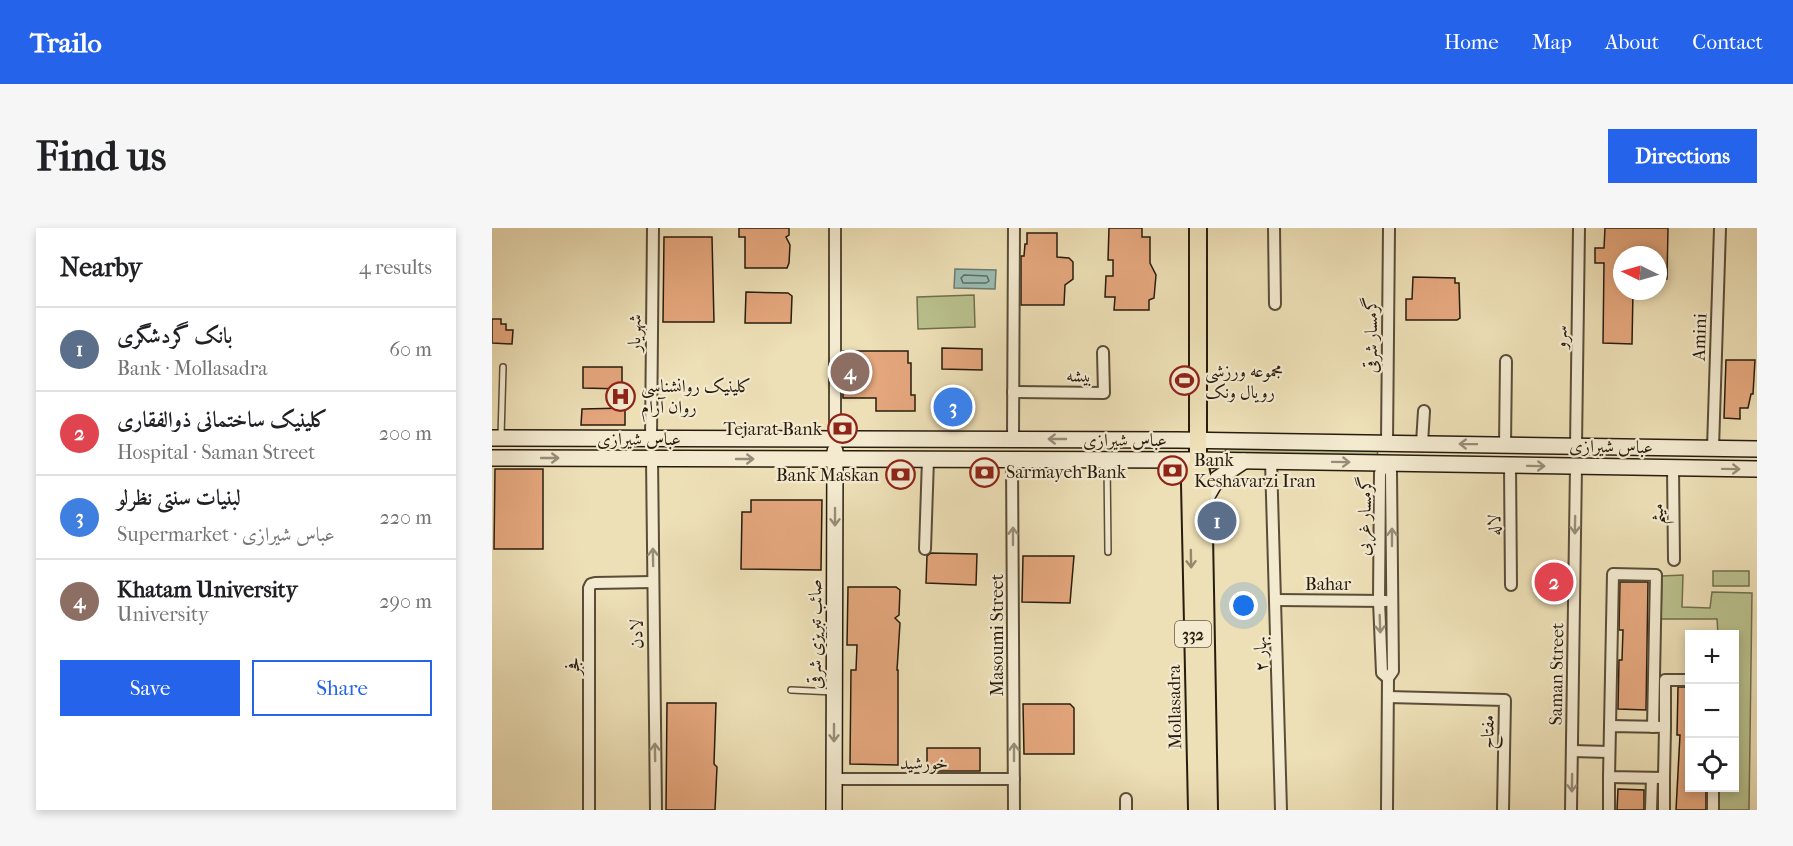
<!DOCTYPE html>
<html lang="en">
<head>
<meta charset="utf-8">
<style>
  :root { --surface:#fff; --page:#f6f6f6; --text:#202124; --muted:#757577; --line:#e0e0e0; --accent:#2563eb }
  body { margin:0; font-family:"IM FELL French Canon",Amiri,serif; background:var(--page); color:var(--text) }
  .controls { position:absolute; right:18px; bottom:18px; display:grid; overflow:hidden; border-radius:0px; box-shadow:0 3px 9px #0003 }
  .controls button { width:54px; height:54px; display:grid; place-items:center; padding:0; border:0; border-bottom:2px solid var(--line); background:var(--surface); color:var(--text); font:30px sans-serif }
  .compass { position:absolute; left:1121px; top:18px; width:54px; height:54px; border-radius:50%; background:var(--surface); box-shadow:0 3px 9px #0003; rotate:275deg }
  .you { position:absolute; left:752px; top:378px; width:21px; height:21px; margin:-15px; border:4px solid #fff; border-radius:50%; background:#1a73e8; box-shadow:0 0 0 9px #1a73e833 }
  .badge { display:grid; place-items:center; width:39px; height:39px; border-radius:50%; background:var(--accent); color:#fff; font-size:20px; font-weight:700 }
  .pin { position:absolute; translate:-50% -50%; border:3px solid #fff; box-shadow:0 2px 6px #0006 }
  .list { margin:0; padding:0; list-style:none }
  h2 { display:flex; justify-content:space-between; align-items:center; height:78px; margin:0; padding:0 24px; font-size:26px }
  h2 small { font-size:20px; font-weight:400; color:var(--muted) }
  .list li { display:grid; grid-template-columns:39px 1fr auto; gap:18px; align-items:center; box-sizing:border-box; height:84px; padding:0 24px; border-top:2px solid var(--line) }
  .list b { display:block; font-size:22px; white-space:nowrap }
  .list p { margin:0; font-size:20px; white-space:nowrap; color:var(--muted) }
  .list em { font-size:20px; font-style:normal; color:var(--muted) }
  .actions { display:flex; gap:12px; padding:18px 24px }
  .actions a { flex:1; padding:14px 0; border:2px solid var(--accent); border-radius:0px; text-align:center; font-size:21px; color:var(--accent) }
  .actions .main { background:var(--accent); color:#fff }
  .icon { flex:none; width:33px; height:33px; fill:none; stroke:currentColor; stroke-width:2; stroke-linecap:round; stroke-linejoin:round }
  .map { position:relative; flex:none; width:1265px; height:582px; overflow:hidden; border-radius:0px }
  header { display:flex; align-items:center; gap:36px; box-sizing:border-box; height:84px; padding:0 30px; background:var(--accent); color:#fff }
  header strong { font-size:28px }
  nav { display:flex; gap:33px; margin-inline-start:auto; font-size:21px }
  .intro { display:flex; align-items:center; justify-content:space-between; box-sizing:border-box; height:144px; padding:0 36px }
  h1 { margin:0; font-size:42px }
  .button { padding:15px 27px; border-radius:0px; background:var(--accent); color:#fff; font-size:21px; font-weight:700 }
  main { display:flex; gap:36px; padding:0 36px }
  aside { flex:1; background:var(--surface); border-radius:0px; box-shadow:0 3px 9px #0003 }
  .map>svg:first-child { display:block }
</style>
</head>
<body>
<header>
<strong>Trailo</strong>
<nav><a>Home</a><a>Map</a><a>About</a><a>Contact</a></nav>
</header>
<div class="intro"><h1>Find us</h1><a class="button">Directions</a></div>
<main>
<aside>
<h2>Nearby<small>4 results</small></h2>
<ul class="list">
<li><span class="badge" style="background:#5c6f8a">1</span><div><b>بانک گردشگری</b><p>Bank · Mollasadra</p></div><em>60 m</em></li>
<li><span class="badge" style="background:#e0444e">2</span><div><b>کلینیک ساختمانی ذوالفقاری</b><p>Hospital · Saman Street</p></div><em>200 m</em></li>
<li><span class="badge" style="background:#3f7fe0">3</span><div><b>لبنیات سنتی نظرلو</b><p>Supermarket · عباس شیرازی</p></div><em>220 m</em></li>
<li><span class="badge" style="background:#8d6e63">4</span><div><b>Khatam University</b><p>University</p></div><em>290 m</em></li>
</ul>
<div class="actions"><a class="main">Save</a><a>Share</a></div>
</aside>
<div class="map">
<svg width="1265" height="582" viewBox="0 0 1265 582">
  <rect width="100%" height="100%" fill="#eddfb6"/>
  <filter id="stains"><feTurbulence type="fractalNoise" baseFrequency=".00333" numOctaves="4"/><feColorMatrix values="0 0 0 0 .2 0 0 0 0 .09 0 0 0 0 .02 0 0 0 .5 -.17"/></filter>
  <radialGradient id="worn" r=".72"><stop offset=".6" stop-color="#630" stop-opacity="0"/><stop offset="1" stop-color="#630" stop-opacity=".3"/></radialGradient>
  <g fill="#b9c18d" stroke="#706e4e" stroke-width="1.5">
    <polygon points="482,67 483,99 426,101 425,69"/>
    <polygon points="734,218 883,219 886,223 885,227 880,230 738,226 733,225"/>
    <rect x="1221" y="343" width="36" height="15"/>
    <polygon points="1191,347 1190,379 1218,380 1220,364 1260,365 1257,582 1225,582 1225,560 1242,560 1242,406 1226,406 1225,391 1169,391 1170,348"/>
  </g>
  <polygon fill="#9abcb3" stroke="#6c7c71" stroke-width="1.5" points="463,41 504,42 503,61 462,60"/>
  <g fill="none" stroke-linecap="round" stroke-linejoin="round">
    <polygon stroke="#616c60" stroke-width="1.5" points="472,47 495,48 497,53 494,55 471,55 469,50"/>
  </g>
  <g fill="#e5a77d" stroke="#281c0e" stroke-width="1.5">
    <polygon points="247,0 297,0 297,7 294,9 298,17 297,35 295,40 253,40 253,9 247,9"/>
    <polygon points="617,0 650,0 650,9 658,9 658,35 664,47 662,70 657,72 657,82 622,82 623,69 613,69 614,48 621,48 621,32 616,32"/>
    <polygon points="1113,0 1176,0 1175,51 1166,53 1166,27 1130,27 1130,63 1141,63 1140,116 1111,115 1112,35 1103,35 1103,20 1112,20"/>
    <polygon points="535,5 565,5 565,29 577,30 581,34 581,51 573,57 572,77 529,77 529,28 532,28 533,16 535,16"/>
    <polygon points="172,9 220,9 222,94 171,94"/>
    <polygon points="921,49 963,50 963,55 967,55 968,90 965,92 914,92 914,71 920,71"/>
    <polygon points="254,64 296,65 300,68 299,95 253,95"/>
    <polygon points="0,91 9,91 9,96 14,96 14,102 21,102 20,116 0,115"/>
    <polygon points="450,120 490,121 490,142 450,141"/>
    <polygon points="351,123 416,123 416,135 419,135 419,167 423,167 423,183 384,183 384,170 351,170"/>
    <polygon points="1234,132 1263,132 1261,166 1259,166 1256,180 1248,180 1248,191 1232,190"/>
    <polygon points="91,139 130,139 130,161 91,160"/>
    <polygon points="133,180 133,197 89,197 90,181"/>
    <polygon points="3,241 51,241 51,321 2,321"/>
    <polygon points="259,272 330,272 329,342 249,341 250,284 259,284"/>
    <polygon points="439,325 485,326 484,357 434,355 435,328"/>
    <polygon points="531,328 582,328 578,375 530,374"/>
    <polygon points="1128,354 1156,354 1154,482 1126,481 1127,432 1130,432 1131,402 1127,402"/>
    <polygon points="356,359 404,359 408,362 407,387 403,390 408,395 405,442 406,442 406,537 358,536 359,442 364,442 365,417 355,417"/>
    <polygon points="1186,459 1197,459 1197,560 1214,560 1214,582 1184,582 1188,507 1185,507"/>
    <polygon points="175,475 224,475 222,536 225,539 223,582 174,582"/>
    <polygon points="531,476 578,476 582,480 582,526 532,526"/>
    <rect x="435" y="520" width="53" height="23"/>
    <polygon points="1126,561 1152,562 1152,582 1125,582"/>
  </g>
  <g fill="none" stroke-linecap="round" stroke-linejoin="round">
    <defs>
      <g id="lane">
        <polyline points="9,208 11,139"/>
        <polyline points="615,233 616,324"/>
        <polyline points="299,462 342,464"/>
      </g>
      <g id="street">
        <polyline points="782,0 783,76"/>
        <polyline points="521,164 612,165 611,124"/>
        <polyline points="159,210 161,0"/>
        <polyline points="343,211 343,0"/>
        <polyline points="521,211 522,0"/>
        <polyline points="895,215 897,0"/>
        <polyline points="930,215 932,183"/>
        <polyline points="1013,217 1014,133"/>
        <polyline points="1084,218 1087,0"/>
        <polyline points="1221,220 1228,0"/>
        <polyline points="160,230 164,582"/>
        <polyline points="520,231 522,582"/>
        <polyline points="779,233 789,582"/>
        <polyline points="1018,237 1019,357"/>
        <polyline points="1181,240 1182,332"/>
        <polyline points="433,321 436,231"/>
        <polyline points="784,372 894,373"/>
        <polyline points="896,469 1013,472 1011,582"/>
        <polyline points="1118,498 1121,346 1164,347 1161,499"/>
        <polygon points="1118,498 1173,499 1172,550 1117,549"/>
        <polyline points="1173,499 1173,452 1198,452"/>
        <polyline points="1080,523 1117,524"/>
        <polyline points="342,551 522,551"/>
        <polyline points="634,571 634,582"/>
        <polyline points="97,582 97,360 99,356 103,355 161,354"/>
        <polyline points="895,582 896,450 901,443 899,244 895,235 888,245 887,373 890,445 896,450"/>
        <polyline points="1079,582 1084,238"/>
        <polyline points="1117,582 1117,549"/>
        <polyline points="1159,582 1160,550"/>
        <polyline points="1172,582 1172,550"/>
        <polyline points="1221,582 1221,560"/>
      </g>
      <g id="secondary">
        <polyline points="0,210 686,212 1265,221"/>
        <polyline points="0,230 706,232 1265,241"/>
        <polyline points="711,275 725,251 752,233"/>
        <polyline points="342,582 343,223"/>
      </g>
      <g id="primary">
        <polyline points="706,0 706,232 711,252 717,582"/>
        <polyline points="705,582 698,256 706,233"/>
      </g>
    </defs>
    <use href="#lane" stroke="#594d38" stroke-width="8"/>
    <use href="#street" stroke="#594d38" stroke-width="14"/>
    <use href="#secondary" stroke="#281c0e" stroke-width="18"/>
    <use href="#primary" stroke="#281c0e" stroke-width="20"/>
    <use href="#lane" stroke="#f3ead0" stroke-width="5"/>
    <use href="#street" stroke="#f3ead0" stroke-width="10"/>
    <use href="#secondary" stroke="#f3ead0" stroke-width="15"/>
    <use href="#primary" stroke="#eddfb6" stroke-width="16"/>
  </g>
  <defs><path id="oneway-shaft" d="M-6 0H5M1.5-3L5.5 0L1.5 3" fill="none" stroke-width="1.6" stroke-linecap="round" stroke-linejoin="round" transform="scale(1.5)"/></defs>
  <g stroke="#988d79">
    <use href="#oneway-shaft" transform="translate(565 211) rotate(-180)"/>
    <use href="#oneway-shaft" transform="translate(976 216) rotate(-179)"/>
    <use href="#oneway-shaft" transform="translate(58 230)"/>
    <use href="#oneway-shaft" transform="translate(253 231)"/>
    <use href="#oneway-shaft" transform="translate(849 234) rotate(1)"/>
    <use href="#oneway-shaft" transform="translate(1044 238) rotate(1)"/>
    <use href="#oneway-shaft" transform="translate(1239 241) rotate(1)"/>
    <use href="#oneway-shaft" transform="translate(343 289) rotate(90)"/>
    <use href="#oneway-shaft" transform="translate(1083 297) rotate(91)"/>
    <use href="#oneway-shaft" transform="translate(521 308) rotate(-90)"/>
    <use href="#oneway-shaft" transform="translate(900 309) rotate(-90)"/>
    <use href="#oneway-shaft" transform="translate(161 329) rotate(-91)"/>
    <use href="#oneway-shaft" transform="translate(888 396) rotate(88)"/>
    <use href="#oneway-shaft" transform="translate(342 505) rotate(90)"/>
    <use href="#oneway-shaft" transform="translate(163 524) rotate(-91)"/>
    <use href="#oneway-shaft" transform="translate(522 524) rotate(-90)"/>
    <use href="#oneway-shaft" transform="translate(1080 555) rotate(91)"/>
  </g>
  <use stroke="#94876a" href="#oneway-shaft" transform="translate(699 331) rotate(89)"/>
  <defs>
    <symbol id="stadium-ring" viewBox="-11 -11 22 22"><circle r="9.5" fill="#f3ead0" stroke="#8f2418" stroke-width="1.5"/><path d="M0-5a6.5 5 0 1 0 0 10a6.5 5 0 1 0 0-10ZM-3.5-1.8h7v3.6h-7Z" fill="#8f2418"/></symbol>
    <symbol id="hospital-ring" viewBox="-11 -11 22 22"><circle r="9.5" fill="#f3ead0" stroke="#8f2418" stroke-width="1.5"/><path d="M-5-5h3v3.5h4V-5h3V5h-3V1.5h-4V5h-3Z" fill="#8f2418"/></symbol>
    <symbol id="bank-ring" viewBox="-11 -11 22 22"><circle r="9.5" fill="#f3ead0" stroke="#8f2418" stroke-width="1.5"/><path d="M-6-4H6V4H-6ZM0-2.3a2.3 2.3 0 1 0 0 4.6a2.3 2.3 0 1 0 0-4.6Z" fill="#8f2418"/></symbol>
  </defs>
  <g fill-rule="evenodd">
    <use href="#stadium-ring" x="676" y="136" width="33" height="33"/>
    <use href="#hospital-ring" x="112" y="152" width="33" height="33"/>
    <use href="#bank-ring" x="334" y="184" width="33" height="33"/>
    <use href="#bank-ring" x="664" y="226" width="33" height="33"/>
    <use href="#bank-ring" x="476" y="228" width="33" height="33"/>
    <use href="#bank-ring" x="392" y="230" width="33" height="33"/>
  </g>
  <g text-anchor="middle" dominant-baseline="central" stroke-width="4.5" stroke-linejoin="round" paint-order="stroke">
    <rect fill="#f3ead0" stroke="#655a48" stroke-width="1.5" x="683" y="393" width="36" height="26" rx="4.5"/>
    <g font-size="16" font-weight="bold" fill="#281c0e">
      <text x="701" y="406">332</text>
    </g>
    <g font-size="18" fill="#281c0e" stroke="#f3ead0">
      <text transform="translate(143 105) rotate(-89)">شهریار</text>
      <text transform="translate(879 107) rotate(-90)">گرمسار شرقی</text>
      <text transform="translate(1069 109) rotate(-89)">سرو</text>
      <text transform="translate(1208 109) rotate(-88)">Amini</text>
      <text transform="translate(587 148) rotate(1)">بیشه</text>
      <text x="147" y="211">عباس شیرازی</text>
      <text x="633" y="212">عباس شیرازی</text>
      <text transform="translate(1119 219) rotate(1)">عباس شیرازی</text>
      <text transform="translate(1165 286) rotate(-90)">میثم</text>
      <text transform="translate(873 288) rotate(-88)">گرمسار غربی</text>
      <text transform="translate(1002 297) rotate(-90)">لاله</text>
      <text x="836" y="356">Bahar</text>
      <text transform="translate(145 406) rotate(-91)">لادن</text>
      <text transform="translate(323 406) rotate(-90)">صائب تبریزی شرقی</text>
      <text transform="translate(505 407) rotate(-90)">Masoumi Street</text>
      <text transform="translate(769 426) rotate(-92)">بهار ۲</text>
      <text transform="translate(81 438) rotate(-90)">فجر</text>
      <text transform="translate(1065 446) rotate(-89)">Saman Street</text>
      <text transform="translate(683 479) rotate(-91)">Mollasadra</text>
      <text transform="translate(996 504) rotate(-89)">مفتاح</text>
      <text x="432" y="535">خورشید</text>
    </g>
    <g font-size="18" fill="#281c0e" stroke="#f3ead0" text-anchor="start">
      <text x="713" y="143">مجموعه ورزشی<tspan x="713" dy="21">رویال ونک</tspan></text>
      <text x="149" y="158">کلینیک روانشناسی<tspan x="149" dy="21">روان آرام</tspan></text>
      <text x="330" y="201" text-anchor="end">Tejarat Bank</text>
      <text x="702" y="232">Bank<tspan x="702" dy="21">Keshavarzi Iran</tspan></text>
      <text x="514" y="244">Sarmayeh Bank</text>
      <text x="387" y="247" text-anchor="end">Bank Maskan</text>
    </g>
  </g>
  <rect width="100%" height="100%" filter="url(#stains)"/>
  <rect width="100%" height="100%" fill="url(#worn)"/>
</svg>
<div class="controls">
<button>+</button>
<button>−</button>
<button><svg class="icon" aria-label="locate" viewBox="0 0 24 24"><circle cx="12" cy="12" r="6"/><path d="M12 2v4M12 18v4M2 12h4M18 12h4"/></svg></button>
</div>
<svg class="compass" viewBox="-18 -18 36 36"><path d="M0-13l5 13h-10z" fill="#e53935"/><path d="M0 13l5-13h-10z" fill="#757577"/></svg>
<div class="you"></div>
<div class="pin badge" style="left:725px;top:293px;background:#5c6f8a">1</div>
<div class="pin badge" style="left:1062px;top:354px;background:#e0444e">2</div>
<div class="pin badge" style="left:461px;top:179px;background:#3f7fe0">3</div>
<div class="pin badge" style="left:358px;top:144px;background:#8d6e63">4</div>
</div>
</main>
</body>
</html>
